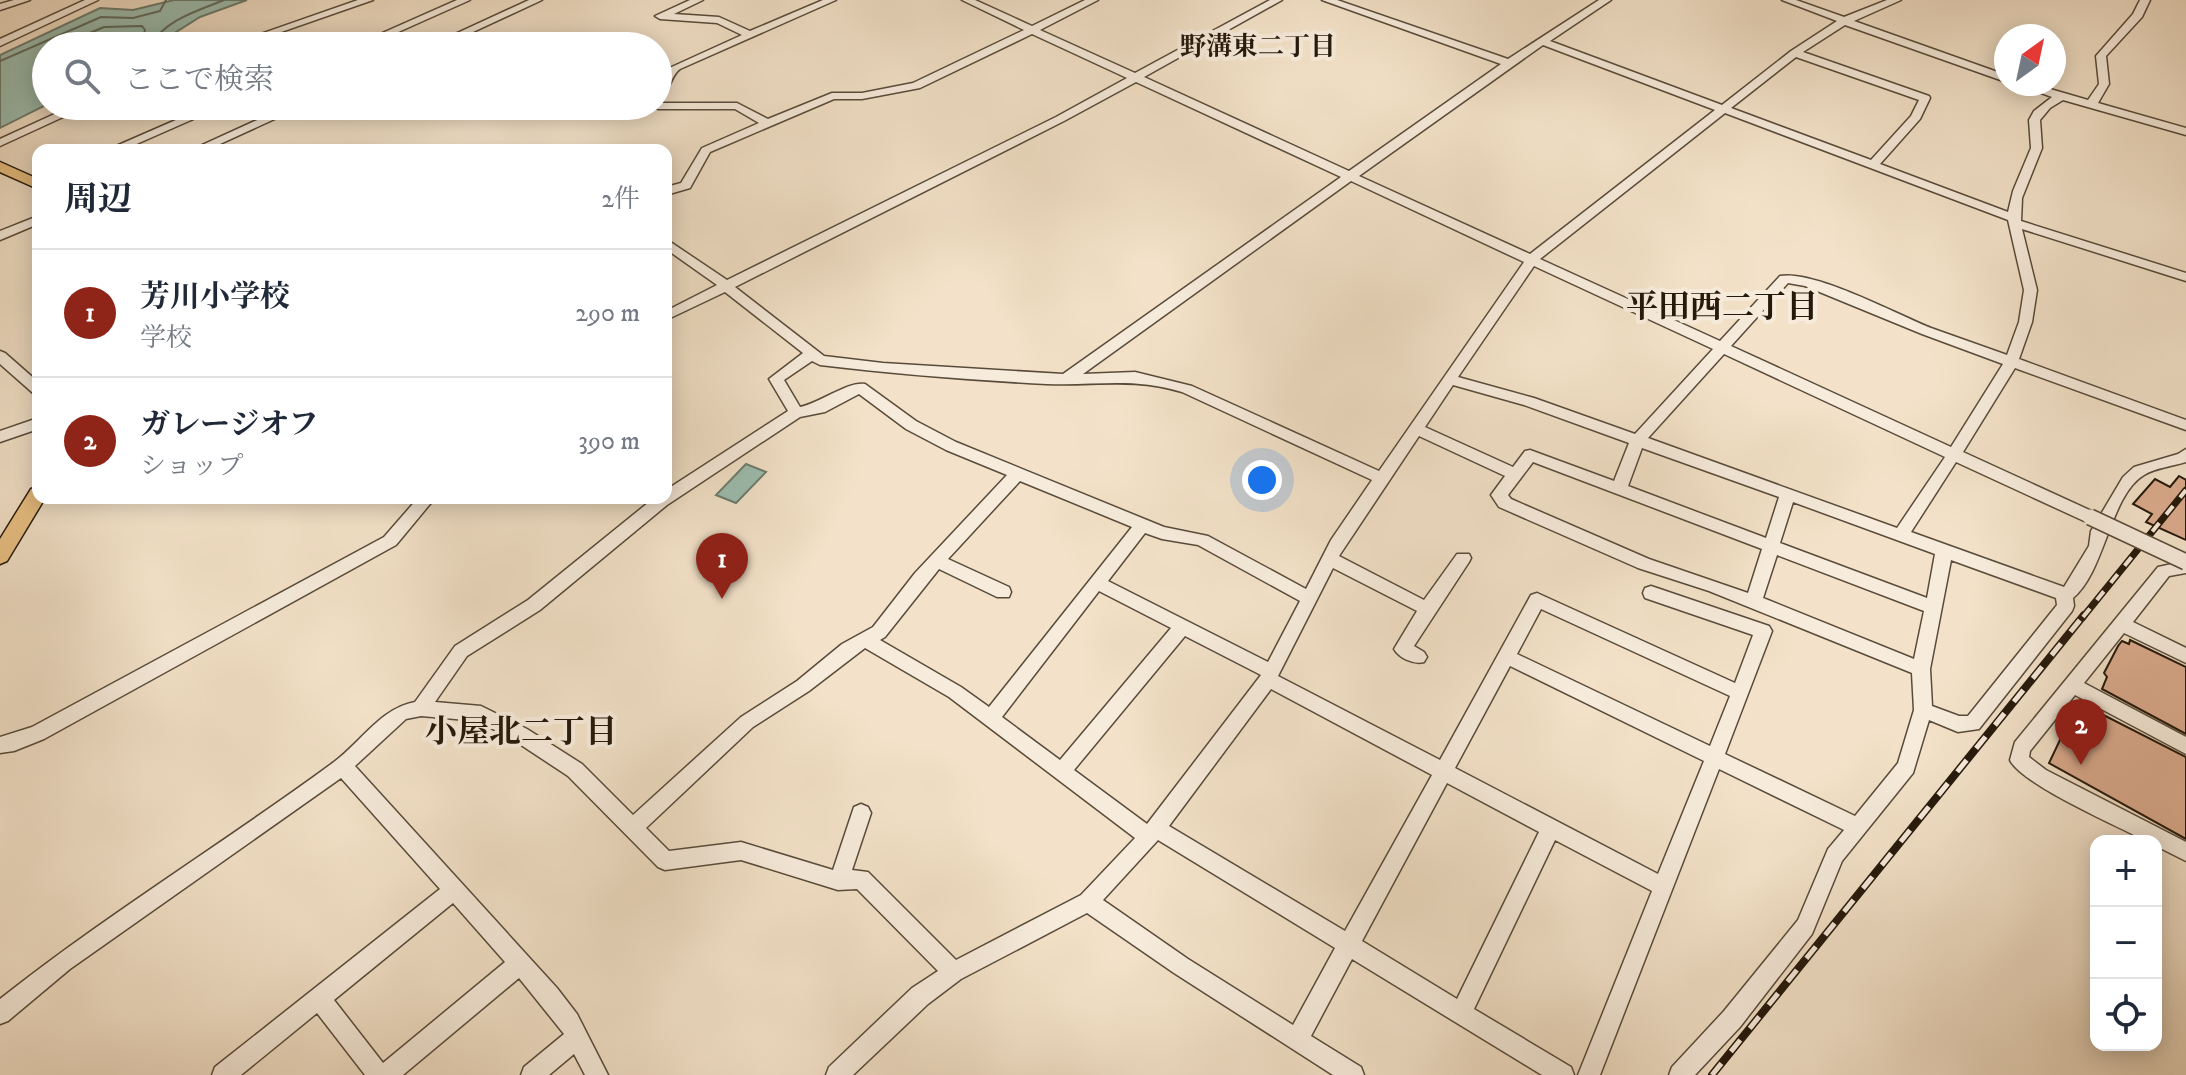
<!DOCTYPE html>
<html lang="ja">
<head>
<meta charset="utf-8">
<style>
  :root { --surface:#fff; --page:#f2f2f3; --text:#1f2937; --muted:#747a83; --line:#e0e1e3; --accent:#8f2418 }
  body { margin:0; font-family:"IM FELL DW Pica","Noto Serif JP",serif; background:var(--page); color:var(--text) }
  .controls { position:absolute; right:24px; bottom:24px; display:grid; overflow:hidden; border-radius:16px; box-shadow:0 4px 20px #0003 }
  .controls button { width:72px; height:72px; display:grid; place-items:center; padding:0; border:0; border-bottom:2px solid var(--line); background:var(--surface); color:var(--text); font:40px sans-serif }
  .compass { position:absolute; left:1994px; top:24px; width:72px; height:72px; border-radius:50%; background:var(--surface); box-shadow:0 4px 20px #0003; rotate:33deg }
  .you { position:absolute; left:1262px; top:480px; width:28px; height:28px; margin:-20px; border:6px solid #fff; border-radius:50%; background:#1a73e8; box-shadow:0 0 0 12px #1a73e833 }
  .badge { display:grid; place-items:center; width:52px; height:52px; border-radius:50%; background:var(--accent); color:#fff; font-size:26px; font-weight:700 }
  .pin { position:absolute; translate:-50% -66px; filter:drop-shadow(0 2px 4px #0008) }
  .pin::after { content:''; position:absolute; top:42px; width:28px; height:24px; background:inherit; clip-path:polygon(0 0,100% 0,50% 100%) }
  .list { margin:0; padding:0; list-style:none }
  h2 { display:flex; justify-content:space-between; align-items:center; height:104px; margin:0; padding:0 32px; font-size:34px }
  h2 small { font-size:26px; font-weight:400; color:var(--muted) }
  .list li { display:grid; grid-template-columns:52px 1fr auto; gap:24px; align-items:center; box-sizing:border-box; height:128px; padding:0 32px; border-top:2px solid var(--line) }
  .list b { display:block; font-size:30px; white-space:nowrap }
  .list p { margin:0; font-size:26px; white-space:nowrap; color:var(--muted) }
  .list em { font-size:26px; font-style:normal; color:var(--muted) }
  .icon { flex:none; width:44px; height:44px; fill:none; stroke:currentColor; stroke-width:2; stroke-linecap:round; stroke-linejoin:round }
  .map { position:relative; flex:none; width:2186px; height:1075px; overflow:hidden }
  .search { position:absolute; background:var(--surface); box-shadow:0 4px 20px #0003; left:32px; top:32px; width:640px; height:88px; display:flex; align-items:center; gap:20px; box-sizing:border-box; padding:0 28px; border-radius:44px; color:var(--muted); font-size:30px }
  .panel { position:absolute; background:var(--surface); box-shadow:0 4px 20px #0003; left:32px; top:144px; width:640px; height:360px; border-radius:16px }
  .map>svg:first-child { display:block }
</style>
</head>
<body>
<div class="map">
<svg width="2186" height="1075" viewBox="0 0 2186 1075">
  <rect width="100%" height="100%" fill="#f3e2c9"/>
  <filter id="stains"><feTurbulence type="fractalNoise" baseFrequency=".0025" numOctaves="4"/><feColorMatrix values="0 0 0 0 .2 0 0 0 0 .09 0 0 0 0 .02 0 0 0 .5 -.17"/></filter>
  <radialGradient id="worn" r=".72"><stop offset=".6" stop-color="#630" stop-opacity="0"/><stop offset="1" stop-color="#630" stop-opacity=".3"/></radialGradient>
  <g fill="#9cbfb1" stroke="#6c7d6f" stroke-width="2">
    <polygon points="174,0 247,0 200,17 154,46 46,46 46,105 0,128 0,55 100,8 133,10"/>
    <polygon points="746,464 766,472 736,503 716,495"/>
  </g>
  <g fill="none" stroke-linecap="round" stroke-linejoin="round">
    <g stroke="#606c5e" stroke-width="2">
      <polyline points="59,46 104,27 142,26 145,30 141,46"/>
      <path d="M151,46C163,20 200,10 224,0"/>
      <polyline points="0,61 101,17 133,18 160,11 166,0"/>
    </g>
  </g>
  <g fill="#dbab8e" stroke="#25190b" stroke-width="2">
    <polygon points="2179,476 2186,480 2186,540 2146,522 2152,514 2133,504 2155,479 2170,487"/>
    <polygon points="2130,640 2186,667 2186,734 2102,689 2107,677 2104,673 2118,646 2122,641 2129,644"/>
    <polygon points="2078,702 2186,757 2186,839 2049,763"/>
  </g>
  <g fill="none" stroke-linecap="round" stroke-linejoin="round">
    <defs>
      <g id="minor">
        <polygon points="14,0 30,0 0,10 0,4"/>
        <polygon points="85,0 98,0 0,46 0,39"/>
        <polygon points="358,0 373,0 241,46 226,46"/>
        <polygon points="457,0 470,0 367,46 353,46"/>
        <polygon points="529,0 542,0 443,46 429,46"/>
        <path d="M690,0H703L674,14L719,17L750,31L823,0H836L680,69C669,77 670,95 658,101V85L665,70L742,35L717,23L660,19L655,16Z"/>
        <path d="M962,0H975L1032,26L1085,0H1098L1040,30L1135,73L1270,0H1282L1144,77L1349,171L1501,64L1322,0H1337L1508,59L1599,0H1611L1550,41L1722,105L1791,51L1837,21L1782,0H1796L1844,17L1887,0H1901L1854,21L2006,75V82L1845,25L1803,52L1929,96L1930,98L1920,119L1880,164L2008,212L2013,191L2031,148L2029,120L2034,111L2052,97L2016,84H2033L2088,100L2099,84L2096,56L2133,14L2140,0H2150L2142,17L2106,56L2109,84L2098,103L2186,128V135L2063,100L2050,108L2040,120L2042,148L2022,198L2021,221L2186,273V281L2022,229L2037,290L2032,322L2019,359L2186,420V430L2015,368L1963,452L2096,513L2098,517L2096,521H2084L1956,462L1911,532L2064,587L2089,546L2091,531L2123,477L2134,467L2178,454L2186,449V462C2173,466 2155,468 2144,475C2110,495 2105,572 2073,598L2074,606L2072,611L1979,729L1958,732L1929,720L1913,773L1842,861L1812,934L1740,1027L1695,1075H1669L1672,1067L1724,1011L1798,920L1828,849L1844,830L1719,769L1600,1075H1578L1652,891L1555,840L1474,1009L1571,1067L1574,1075H1542L1352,959L1311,1036L1361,1067L1364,1075H1333L1174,973L1087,913L961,979L928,1004L853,1075H826L829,1067L912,988L938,971L857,889L838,890L741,860L665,870L658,867L568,776L515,741L478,721L421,716L406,719L355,766L557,988L577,1014L608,1075H585L574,1054L549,1075H521L524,1067L564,1034L519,978L403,1075H365L317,1013L241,1075H212L215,1067L440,889L341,778L70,969L8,1021L0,1024V999C107,914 224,843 334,762C361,742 381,708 415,702L455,646L528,600L654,498H666V490L788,411L769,379L803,353L725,292L666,320V311L717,285L666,249V239L727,280L1056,117L1127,78L1032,34L920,88L862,99H834L710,152L690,188L666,195V187L681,183L702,148L759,123L735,109H658L652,106H658V103H737L768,119L832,93H862L913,83L1024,30ZM1543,45L1715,110L1530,254L1359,176ZM1796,57L1919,100L1911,116L1871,160L1731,108ZM1136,82L1341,177L1063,374L883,363L824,356L735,287L1064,121ZM1725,113L2008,220L2024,290L2019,322L2007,355C1982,346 1956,337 1931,328C1896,314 1815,270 1780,276L1720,341L1540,259ZM1351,181L1524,262L1379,471L1192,386L1135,372L1083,374ZM1534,266L1713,349L1635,434L1534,398L1458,377ZM1788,283L1805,286L1922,334L2003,364L1951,447L1731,346ZM1724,354L1945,457L1897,528L1648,438ZM812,361L820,365C895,374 971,380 1047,384C1097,386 1132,377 1182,392L1372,480L1331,540L1306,589L1208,536L1164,527L956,442L916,421L865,384C848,381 820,403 800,407L784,380ZM1453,385L1524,405L1629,443L1614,481L1530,450L1525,451L1513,467L1425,427ZM859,394L906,429L946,450L1007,475L915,573L873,627L842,644L797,681L741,717L633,815L582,764L527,729L481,706L435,702L467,656L540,610L667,505L800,417L825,412ZM1419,436L1505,476L1491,495L1499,507L1638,568L1709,591L1912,673L1914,710L1898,763L1855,816L1725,754L1772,631L1769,626L1651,586L1645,588L1643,593L1645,598L1753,635L1735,683L1537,593L1531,595L1440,760L1278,676L1333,568L1417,611L1394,649C1399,658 1414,665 1424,662L1427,657L1424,652L1414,646L1469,562L1471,558L1469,554H1457L1424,600L1339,556ZM1642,448L1779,497L1766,538L1628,486ZM1533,462L1762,549L1748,593L1649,559L1511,499L1508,495ZM1020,481L1132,527L989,707L961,687L880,640L885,637L939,569L997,597H1009L1011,592L1009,587L948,559ZM1793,502L1935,554L1927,598L1780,543ZM1145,533L1162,539L1198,545L1300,601L1268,662L1108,581ZM1777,555L1924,611L1914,659L1763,598ZM1951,560L2056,598L2057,605L1968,716H1959L1932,706L1930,669ZM1099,591L1171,628L1060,760L1002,717ZM1541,609L1730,696L1710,746L1517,654ZM1185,636L1261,675L1147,824L1074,770ZM865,648L949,697L1135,838L1081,895L956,960L868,872L852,870L871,813L868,807L861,804L854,807L833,870L741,842L669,851L646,828L753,727L809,691ZM1510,666L1704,761L1658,874L1455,768ZM1271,689L1432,775L1345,931L1169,826ZM1447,783L1539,832L1457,999L1362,941ZM1158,840L1335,948L1293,1025L1188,959L1103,900ZM453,903L505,962L383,1063L334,1000Z"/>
        <polygon points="72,106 87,106 0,146 0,139"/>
        <polygon points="208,106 223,106 123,150 107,150"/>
        <polygon points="288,106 303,106 207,150 191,150"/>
        <polygon points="38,216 38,224 0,240 0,231"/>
        <polygon points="0,351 5,353 38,382 38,395 33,393 0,364"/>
        <polygon points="38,418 38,429 0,442 0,431"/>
        <polygon points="418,498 435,498 396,545 44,739 14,751 0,753 0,737 32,727 384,537"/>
        <path d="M2186,561V573L2169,576L2133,622L2186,648V663L2124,633L2084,683L2186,737V754L2075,695L2030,751L2029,757L2046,770L2186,842V861L2156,846V841H2146C2118,826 2021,784 2010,760L2015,742L2158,567Z"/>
      </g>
      <g id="major">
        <polygon points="0,162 38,179 38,189 0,172"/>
        <polygon points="38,487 38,498 45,498 7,561 0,564 0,539 31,489"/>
      </g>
    </defs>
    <use href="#minor" stroke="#584b3a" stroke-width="3"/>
    <use href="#major" stroke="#25190b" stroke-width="3"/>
    <use href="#minor" fill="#f7ecdc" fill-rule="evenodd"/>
    <use href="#major" fill="#eac184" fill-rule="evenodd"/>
    <defs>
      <polyline id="rail-far1" points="2083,617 2186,490"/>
      <polyline id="rail" points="1712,1075 2084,615"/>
    </defs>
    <use href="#rail-far1" stroke="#25190b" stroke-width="7"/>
    <use href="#rail" stroke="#25190b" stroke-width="8"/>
    <use href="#rail-far1" stroke="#f7ecdc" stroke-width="4" stroke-dasharray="11" stroke-linecap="butt"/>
    <use href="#rail" stroke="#f7ecdc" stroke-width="5" stroke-dasharray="15" stroke-linecap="butt"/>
    <defs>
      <polyline id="minor-bridge" points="2090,517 2186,562"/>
    </defs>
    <use href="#minor-bridge" stroke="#584b3a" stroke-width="18" stroke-linecap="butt"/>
    <use href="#minor-bridge" stroke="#f7ecdc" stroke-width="15"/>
  </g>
  <g text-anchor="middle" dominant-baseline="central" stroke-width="8" stroke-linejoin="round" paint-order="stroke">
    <g font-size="26" font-weight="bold" fill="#25190b" stroke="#f7ecdc">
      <text x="1258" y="47">野溝東二丁目</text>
    </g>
    <g font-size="32" font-weight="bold" fill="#25190b" stroke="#f7ecdc">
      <text x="1722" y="308">平田西二丁目</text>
      <text x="521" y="733">小屋北二丁目</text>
    </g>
  </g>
  <rect width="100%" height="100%" filter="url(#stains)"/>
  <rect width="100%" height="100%" fill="url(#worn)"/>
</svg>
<div class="controls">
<button>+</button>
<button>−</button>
<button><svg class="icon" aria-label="locate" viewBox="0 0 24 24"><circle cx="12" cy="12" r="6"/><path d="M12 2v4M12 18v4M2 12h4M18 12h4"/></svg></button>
</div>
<svg class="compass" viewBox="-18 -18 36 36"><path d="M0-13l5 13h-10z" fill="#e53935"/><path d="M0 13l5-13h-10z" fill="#747a83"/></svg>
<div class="you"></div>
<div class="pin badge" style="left:722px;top:599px">1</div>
<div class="pin badge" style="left:2081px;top:765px">2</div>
<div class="search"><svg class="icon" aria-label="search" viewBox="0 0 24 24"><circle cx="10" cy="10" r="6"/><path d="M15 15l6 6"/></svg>ここで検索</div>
<section class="panel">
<h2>周辺<small>2件</small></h2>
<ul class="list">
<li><span class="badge">1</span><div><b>芳川小学校</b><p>学校</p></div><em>290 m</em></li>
<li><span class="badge">2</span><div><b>ガレージオフ</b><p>ショップ</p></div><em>390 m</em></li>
</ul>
</section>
</div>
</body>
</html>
